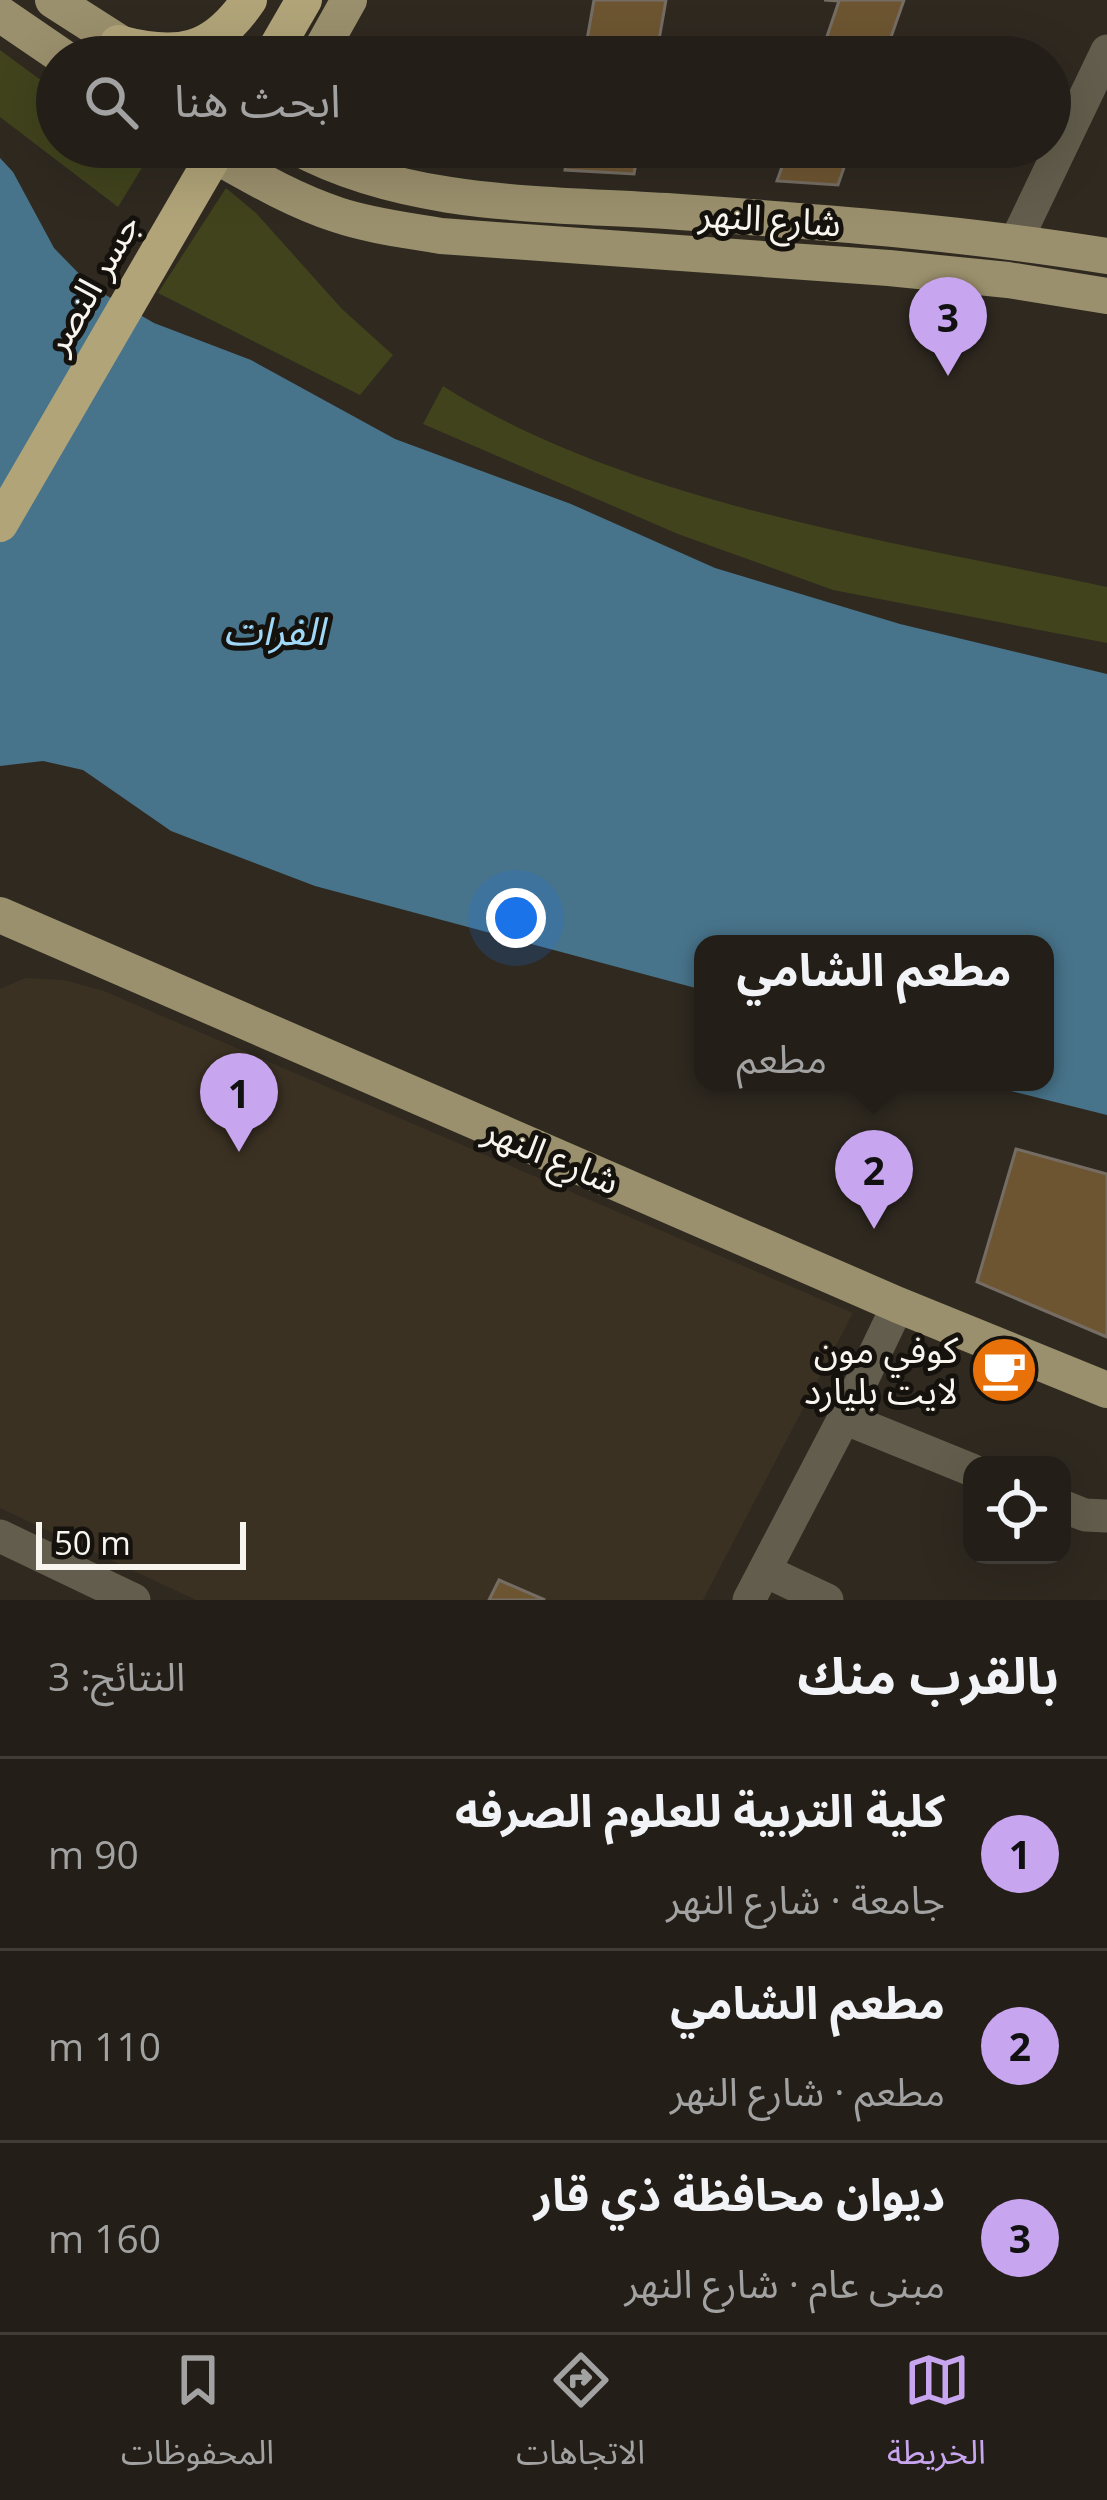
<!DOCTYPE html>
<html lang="ar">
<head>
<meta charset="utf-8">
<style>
  :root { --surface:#231f18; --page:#2f2c25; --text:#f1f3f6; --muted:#a3a2a2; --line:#403d37; --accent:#c8a6ef }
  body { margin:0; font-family:"Open Sans","Noto Sans Arabic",sans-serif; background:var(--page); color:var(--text); direction:rtl }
  .controls { position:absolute; right:36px; bottom:36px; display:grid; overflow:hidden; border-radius:24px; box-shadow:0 12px 48px #0002 }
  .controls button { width:108px; height:108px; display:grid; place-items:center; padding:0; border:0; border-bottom:3px solid var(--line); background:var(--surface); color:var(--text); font:60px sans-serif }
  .scale { position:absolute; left:36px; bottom:30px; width:210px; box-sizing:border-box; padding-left:12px; border:6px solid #f8f4ee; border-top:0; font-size:33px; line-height:42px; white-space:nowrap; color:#f8f4ee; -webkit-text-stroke:9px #15120e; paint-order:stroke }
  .you { position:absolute; left:516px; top:918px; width:42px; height:42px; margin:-30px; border:9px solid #fff; border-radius:50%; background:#1a73e8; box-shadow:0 0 0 18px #1a73e833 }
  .badge { display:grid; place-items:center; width:78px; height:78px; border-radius:50%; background:var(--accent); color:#111; font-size:39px; font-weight:700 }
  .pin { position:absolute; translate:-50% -99px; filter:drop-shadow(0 3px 6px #0008) }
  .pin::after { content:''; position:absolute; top:63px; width:42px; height:36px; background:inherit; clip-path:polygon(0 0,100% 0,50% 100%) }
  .popup { position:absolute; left:694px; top:935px; width:360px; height:156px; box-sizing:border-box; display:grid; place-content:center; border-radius:24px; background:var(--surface); filter:drop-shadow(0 3px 9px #0005); font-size:39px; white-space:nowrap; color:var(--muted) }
  .popup b { font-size:45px; color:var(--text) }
  .popup::after { content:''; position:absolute; left:50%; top:100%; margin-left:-24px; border:24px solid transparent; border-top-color:var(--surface) }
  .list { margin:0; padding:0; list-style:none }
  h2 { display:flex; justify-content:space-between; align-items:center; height:156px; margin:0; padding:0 48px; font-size:51px }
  h2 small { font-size:39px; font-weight:400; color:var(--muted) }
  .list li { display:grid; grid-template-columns:78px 1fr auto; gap:36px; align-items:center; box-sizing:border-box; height:192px; padding:0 48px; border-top:3px solid var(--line) }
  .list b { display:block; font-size:45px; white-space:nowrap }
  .list p { margin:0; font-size:39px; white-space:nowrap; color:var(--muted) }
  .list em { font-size:39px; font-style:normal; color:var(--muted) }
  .icon { flex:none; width:66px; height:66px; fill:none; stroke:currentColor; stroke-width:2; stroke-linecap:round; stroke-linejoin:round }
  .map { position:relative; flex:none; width:1107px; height:1600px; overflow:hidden; direction:ltr }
  .search { position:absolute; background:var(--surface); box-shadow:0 12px 48px #0002; left:36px; right:36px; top:36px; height:132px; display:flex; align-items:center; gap:30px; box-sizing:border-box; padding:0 42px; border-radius:66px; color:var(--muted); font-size:45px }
  .sheet { height:732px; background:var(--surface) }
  nav { display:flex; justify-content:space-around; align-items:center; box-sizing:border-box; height:168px; border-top:3px solid var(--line); background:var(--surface); font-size:33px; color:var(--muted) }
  nav a { display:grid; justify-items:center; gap:6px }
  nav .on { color:var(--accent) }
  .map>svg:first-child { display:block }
</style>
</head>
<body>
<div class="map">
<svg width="1107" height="1600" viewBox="0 0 1107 1600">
  <rect width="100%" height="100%" fill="#2f2920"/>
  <polygon fill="#3b3123" points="25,978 64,980 104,991 853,1313 703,1600 196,1600 0,1508 0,989"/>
  <g fill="#40431c">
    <polygon points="0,50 57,92 57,147 134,147 148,158 118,207 0,117"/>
    <polygon points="226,188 256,213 342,309 393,355 360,395 158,293"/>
    <path d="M443,386C630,504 892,541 1107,587V643L833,590L678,534L423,424Z"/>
  </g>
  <polygon fill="#48748b" points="0,158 13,172 54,248 92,287 154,323 251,360 395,439 571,504 715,568 900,624 1107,674 1107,1115 975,1082 1045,1082 1045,944 703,944 703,990 315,886 171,831 83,770 43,761 0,766"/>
  <g fill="#6d5531" stroke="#756d63" stroke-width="3">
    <polygon points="594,0 666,0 656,57 584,57"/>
    <polygon points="824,0 904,0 884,57 820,57 839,1"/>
    <polygon points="569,147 639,147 634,174 565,170"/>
    <polygon points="789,147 851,147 838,185 777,181"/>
    <polygon points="1016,1149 1107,1174 1107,1337 977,1282"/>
    <polygon points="499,1580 545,1600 489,1600"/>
  </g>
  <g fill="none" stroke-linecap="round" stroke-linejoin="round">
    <g stroke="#625d4c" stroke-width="33">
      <polyline points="1016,241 1107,51"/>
      <polyline points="844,1418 972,1470"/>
      <polyline points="1062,1506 1085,1515 1107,1516"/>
      <polyline points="0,1536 134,1600"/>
      <polyline points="765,1571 827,1600"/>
      <polyline points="749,1600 844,1418 898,1305"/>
    </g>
    <g stroke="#9b906d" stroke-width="36">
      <polyline points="53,0 142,57"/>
      <polyline points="0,14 63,57"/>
      <polyline points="317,57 349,0"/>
      <path d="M200,147C245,172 289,199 338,215C371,226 407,230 441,236L889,268L1008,280L1107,296"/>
      <path d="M296,147C412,209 551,203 680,212C823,222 965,233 1107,256"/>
      <polyline points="0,915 898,1305 1107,1390"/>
    </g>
    <g stroke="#b1a479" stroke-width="36">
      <path d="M118,43C178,59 213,53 249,0"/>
      <polyline points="271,57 304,0"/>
      <polyline points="0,524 219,147"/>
    </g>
  </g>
  <defs>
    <symbol id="cafe-disc" viewBox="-11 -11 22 22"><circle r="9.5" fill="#e8710a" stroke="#15120e"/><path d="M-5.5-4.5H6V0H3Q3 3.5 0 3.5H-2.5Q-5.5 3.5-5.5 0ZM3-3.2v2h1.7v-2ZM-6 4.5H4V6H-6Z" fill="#fff"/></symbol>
  </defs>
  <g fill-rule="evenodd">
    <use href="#cafe-disc" x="966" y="1332" width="76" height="76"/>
  </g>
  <g text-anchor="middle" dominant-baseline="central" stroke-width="10" stroke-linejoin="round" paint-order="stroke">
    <g font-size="36" fill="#f8f4ee" stroke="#15120e">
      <text transform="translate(770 218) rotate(4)">شارع النهر</text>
      <text transform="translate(91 283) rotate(-60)">جسر النصر</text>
      <text transform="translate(552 1155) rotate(23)">شارع النهر</text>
    </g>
    <g font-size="36" fill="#f8f4ee" stroke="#15120e" text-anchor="end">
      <text x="958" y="1349">كوفي مون<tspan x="958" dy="41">لايت بليارد</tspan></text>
    </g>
    <g font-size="39" font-style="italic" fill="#a0d8f7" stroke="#15120e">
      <text x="274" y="629">الفرات</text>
    </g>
  </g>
</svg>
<div class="controls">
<button><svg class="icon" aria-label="locate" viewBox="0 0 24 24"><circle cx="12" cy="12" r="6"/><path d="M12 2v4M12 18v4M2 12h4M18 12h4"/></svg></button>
</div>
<div class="scale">50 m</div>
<div class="you"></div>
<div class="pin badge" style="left:239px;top:1152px">1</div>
<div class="pin badge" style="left:874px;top:1229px">2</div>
<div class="popup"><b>مطعم الشامي</b>مطعم</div>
<div class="pin badge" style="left:948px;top:376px">3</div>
<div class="search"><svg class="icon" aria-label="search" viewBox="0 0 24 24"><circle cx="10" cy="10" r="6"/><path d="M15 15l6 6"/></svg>ابحث هنا</div>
</div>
<section class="sheet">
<h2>بالقرب منك<small>النتائج: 3</small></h2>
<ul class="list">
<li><span class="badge">1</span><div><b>كلية التربية للعلوم الصرفه</b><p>جامعة · شارع النهر</p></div><em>90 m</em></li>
<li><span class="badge">2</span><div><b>مطعم الشامي</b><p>مطعم · شارع النهر</p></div><em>110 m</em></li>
<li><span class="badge">3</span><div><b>ديوان محافظة ذي قار</b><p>مبنى عام · شارع النهر</p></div><em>160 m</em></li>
</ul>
</section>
<nav>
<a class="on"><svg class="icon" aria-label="map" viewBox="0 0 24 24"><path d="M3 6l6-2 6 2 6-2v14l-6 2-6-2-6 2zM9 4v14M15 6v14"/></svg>الخريطة</a>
<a><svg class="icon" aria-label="directions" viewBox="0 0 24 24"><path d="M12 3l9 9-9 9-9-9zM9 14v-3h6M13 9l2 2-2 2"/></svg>الاتجاهات</a>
<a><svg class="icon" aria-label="saved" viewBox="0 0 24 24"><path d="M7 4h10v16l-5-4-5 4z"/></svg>المحفوظات</a>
</nav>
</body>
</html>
